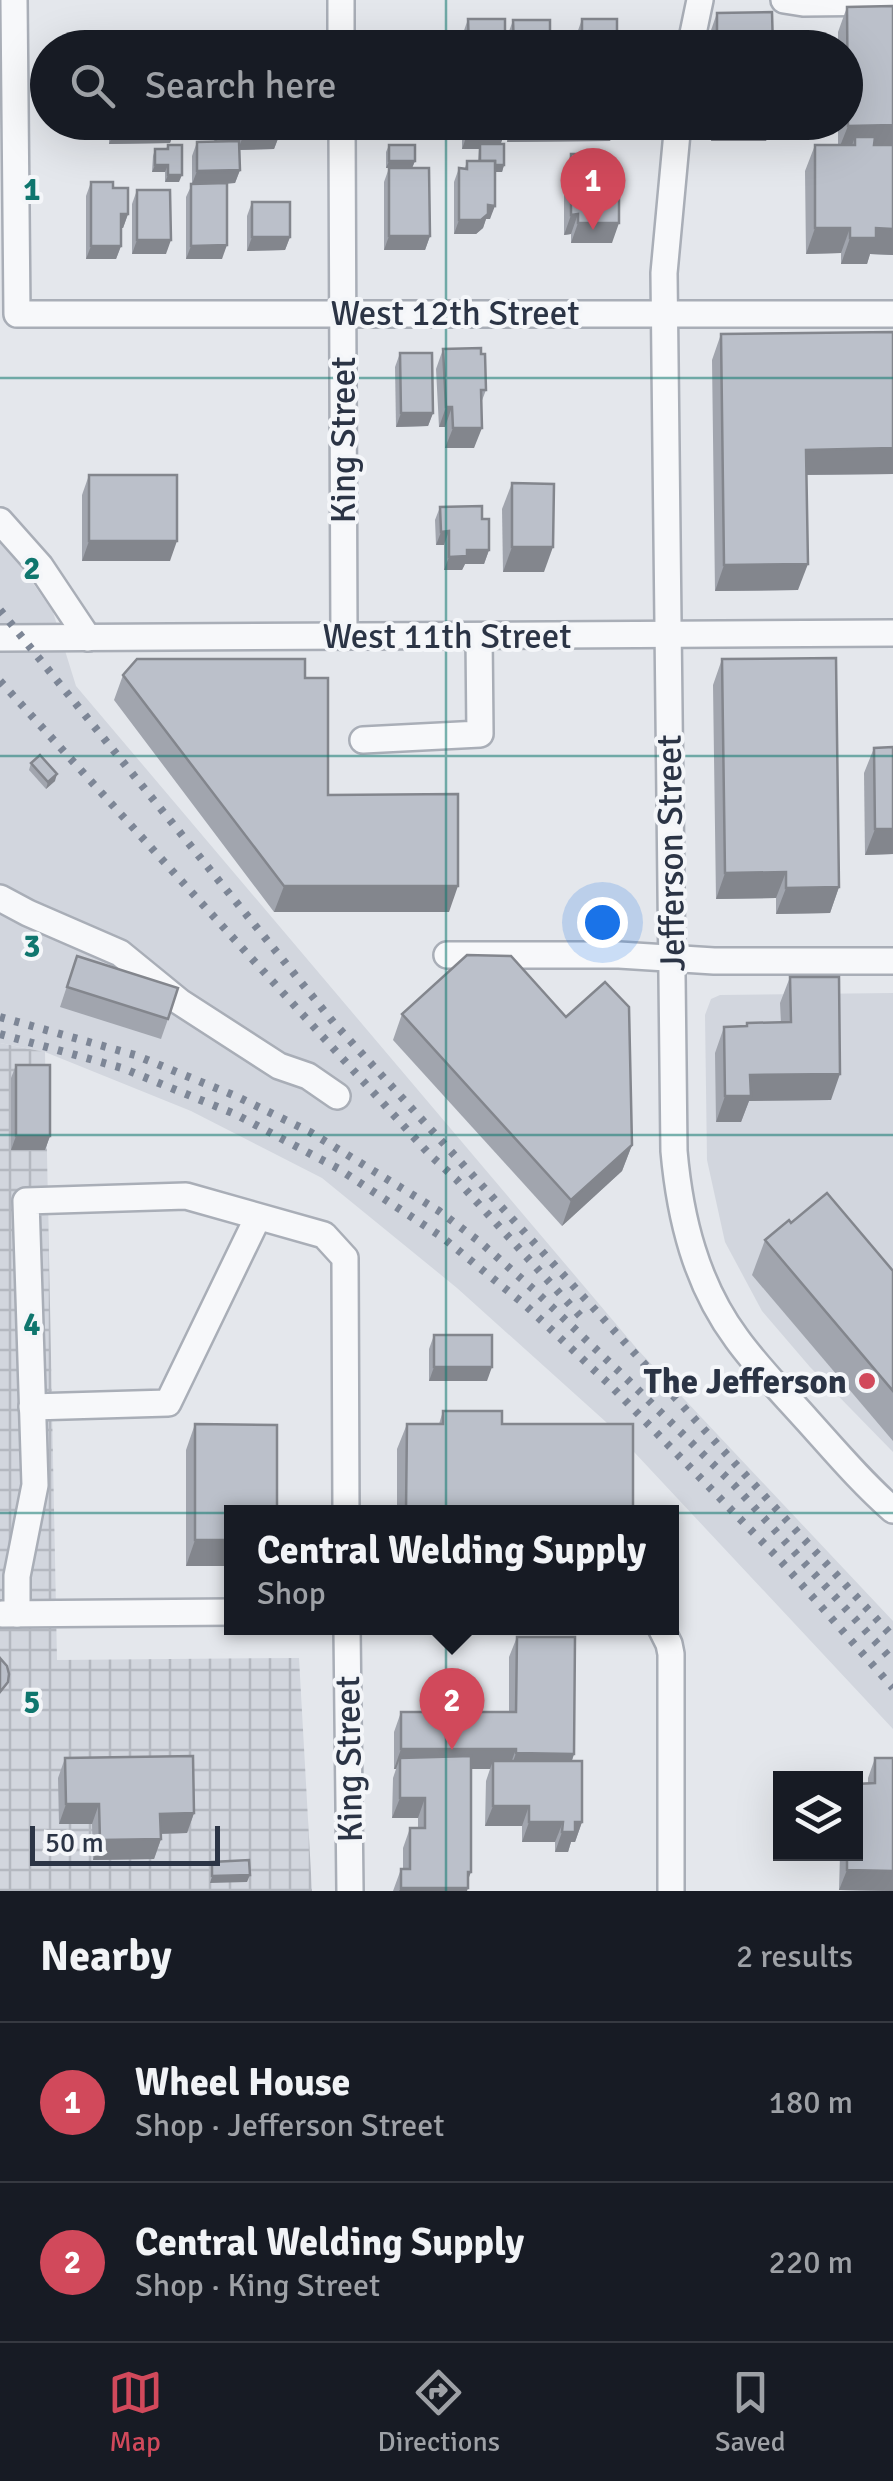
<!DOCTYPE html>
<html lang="en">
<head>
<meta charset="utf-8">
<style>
  :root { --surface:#171b24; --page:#242831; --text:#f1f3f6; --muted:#9ea1a6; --line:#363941; --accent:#d1495b }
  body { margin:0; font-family:Signika,sans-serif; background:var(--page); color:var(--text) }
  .controls { position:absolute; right:30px; bottom:30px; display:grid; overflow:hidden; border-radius:0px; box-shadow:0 10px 40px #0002 }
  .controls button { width:90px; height:90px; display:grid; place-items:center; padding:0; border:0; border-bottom:2px solid var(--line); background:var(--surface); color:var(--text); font:50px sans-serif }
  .scale { position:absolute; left:30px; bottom:25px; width:190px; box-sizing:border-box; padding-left:10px; border:5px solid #2b3445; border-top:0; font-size:28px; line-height:35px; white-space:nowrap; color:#2b3445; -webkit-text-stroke:8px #f4f6f9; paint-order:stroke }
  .you { position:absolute; left:602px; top:922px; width:35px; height:35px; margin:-25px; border:8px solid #fff; border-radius:50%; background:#1a73e8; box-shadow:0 0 0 15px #1a73e833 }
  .badge { display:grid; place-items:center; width:65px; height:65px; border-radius:50%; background:var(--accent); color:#fff; font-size:32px; font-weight:700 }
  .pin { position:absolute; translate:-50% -82px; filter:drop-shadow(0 2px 5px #0008) }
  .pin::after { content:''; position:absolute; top:52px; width:35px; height:30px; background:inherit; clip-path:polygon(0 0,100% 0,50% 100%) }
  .popup { position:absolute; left:224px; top:1505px; width:455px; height:130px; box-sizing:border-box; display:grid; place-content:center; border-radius:0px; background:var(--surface); filter:drop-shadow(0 2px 8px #0005); font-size:32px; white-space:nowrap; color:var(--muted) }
  .popup b { font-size:38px; color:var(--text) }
  .popup::after { content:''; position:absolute; left:50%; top:100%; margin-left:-20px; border:20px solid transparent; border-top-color:var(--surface) }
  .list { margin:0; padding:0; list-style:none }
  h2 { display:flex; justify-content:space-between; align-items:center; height:130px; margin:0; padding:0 40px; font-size:42px }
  h2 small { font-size:32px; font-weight:400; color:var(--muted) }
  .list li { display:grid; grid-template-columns:65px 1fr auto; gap:30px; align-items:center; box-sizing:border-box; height:160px; padding:0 40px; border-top:2px solid var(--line) }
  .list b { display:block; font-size:38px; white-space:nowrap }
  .list p { margin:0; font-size:32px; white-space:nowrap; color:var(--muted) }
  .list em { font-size:32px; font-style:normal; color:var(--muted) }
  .icon { flex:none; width:55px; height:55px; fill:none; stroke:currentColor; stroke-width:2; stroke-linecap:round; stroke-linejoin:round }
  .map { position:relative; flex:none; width:893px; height:1891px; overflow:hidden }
  .search { position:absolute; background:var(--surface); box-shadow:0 10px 40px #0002; left:30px; right:30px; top:30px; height:110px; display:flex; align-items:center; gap:25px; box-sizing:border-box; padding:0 35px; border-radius:55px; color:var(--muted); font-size:38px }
  .sheet { height:450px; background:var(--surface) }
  nav { display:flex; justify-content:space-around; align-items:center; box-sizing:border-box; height:140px; border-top:2px solid var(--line); background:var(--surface); font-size:28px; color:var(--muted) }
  nav a { display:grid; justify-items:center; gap:5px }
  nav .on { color:var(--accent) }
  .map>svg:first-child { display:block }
</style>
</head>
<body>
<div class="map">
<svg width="893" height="1891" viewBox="0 0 893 1891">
  <defs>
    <pattern id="industrial-grid" width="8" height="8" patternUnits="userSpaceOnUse" patternTransform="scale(2.5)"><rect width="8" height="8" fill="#d2d6de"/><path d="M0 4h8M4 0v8" fill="none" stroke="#b4b8c0"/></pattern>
  </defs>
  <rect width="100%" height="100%" fill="#e4e7ec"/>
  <g fill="#d2d6de">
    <polygon points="0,536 53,612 76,686 638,1350 893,1621 893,1729 606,1422 457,1288 322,1178 191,1111 45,1052 0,1043"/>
    <polygon points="893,993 893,1452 810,1367 762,1311 725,1242 707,1160 705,1015 711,999 720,995"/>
  </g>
  <polygon fill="url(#industrial-grid)" points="0,1043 45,1052 57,1660 299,1658 312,1891 0,1891"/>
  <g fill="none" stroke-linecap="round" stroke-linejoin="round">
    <defs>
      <g id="minor">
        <polyline points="14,0 17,314 893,314"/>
        <polyline points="341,0 341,48"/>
        <polyline points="784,0 803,3 893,2"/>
        <polyline points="690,48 700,0"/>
        <polyline points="342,122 344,637"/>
        <path d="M678,122L664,273L674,1151C680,1218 696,1284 737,1339C758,1368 784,1394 808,1421C835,1451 862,1483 893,1510"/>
        <polyline points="0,521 40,566 88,638"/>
        <polyline points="0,638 893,633"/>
        <polyline points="363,740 480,734 479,636"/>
        <polyline points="0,898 28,913 120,953 180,1002 279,1066 308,1076 337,1096"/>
        <polyline points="447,955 619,955 714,961 893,961"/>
        <polyline points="32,1407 168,1403 258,1217"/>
        <polyline points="2,1614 232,1612"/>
        <polyline points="17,1614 17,1576 35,1485 26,1201 186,1196 324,1235 345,1258 346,1512"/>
        <polyline points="347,1628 350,1891"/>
        <polyline points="661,1628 669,1644 671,1654 671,1891"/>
      </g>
    </defs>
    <use href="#minor" stroke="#a9aeb7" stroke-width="30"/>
    <use href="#minor" stroke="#f7f8fa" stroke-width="25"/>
    <g stroke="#7d8696" stroke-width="8" stroke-dasharray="5 10" stroke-linecap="butt">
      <polyline points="0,610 334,1023 893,1637"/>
      <polyline points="0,681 430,1155 456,1179 582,1318"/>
      <polyline points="0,1017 135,1055 238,1097 310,1132 439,1211 480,1242 533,1289 627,1379 734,1485 893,1661"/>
      <polyline points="0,1034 122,1068 235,1114 339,1169 442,1237 524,1304 610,1385 779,1559 893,1688"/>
    </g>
  </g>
  <g fill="#a1a5ae">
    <polygon points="893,6 893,255 870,254 867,264 841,264 841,253 806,254 805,171 815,145 838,145 838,122 846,122 846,48 838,48 838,32 847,7"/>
    <polygon points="717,13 773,48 710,48 710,33"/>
    <polygon points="468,19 505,48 461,48 461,39"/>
    <polygon points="582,19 617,48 575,48 575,39"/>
    <polygon points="513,20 550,48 506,48 506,40"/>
    <polygon points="115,33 176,48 110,48"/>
    <polygon points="109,122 177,122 177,123 170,143 109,144"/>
    <polygon points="213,122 237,122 237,141 239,122 279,122 279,136 274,149 239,150 240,170 235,183 227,184 222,259 186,259 186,197 192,184 192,156 197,142 214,142"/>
    <polygon points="462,122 506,122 500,144 504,165 502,172 495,172 490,219 486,219 483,228 476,234 454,234 454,182 459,168 465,168 467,161 478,161 479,149 462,149"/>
    <polygon points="507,122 617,122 610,141 507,142"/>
    <polygon points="710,122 773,122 766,141 711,141"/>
    <polygon points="168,145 179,182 165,182 165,172 152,172 153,156 155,149 166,149"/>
    <polygon points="389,145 415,161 412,168 430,236 425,250 384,250 384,182 389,168 386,168 386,152"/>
    <polygon points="571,154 599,163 612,243 571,243 571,234 564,235 564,174"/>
    <polygon points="91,182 113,188 128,214 123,228 121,228 121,246 116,259 86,259 86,196"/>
    <polygon points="137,190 166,254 132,254 132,204"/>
    <polygon points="252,202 290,237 285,250 247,251 247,216"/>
    <polygon points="721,334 893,474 807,475 798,590 715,591 712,360"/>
    <polygon points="443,349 486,390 481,403 474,448 445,448 445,427 439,427 436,369"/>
    <polygon points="400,353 433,413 428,426 396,427 395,367"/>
    <polygon points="89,475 170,561 82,561 82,495"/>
    <polygon points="512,483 544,572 503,572 502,509"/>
    <polygon points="440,507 482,519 489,550 484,564 465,564 462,570 444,570 444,545 436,545 435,520"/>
    <polygon points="722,659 839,887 830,913 776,914 776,898 716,899 713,685"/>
    <polygon points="123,675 305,678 328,795 449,912 274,912 114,700"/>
    <polygon points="893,747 893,854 865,855 864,773 874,748"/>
    <polygon points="31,763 55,781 46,789 29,770"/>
    <polygon points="77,956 168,1019 161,1039 60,1007"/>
    <polygon points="790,977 831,1100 749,1101 741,1122 716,1122 715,1053 724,1027 746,1027 747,1023 781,1023 780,1003"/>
    <polygon points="402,1014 632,1145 622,1171 562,1226 393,1040"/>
    <polygon points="16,1065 50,1136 45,1150 11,1150 11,1078"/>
    <polygon points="791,1223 893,1271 893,1441 752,1275 765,1240"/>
    <polygon points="434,1335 487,1381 429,1381 429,1349"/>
    <polygon points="443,1411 502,1424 632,1512 397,1512 397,1449 407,1424 439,1424"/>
    <polygon points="195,1424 232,1512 232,1566 186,1566 186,1450"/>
    <polygon points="517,1637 574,1754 572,1761 582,1822 575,1842 571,1842 568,1852 555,1852 555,1842 522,1842 522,1826 485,1826 486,1781 490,1769 471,1769 467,1891 393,1891 401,1869 403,1869 403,1848 410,1828 418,1828 418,1818 392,1818 393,1778 396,1769 394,1769 394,1732 401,1712 509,1712 509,1657"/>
    <polygon points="65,1758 194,1813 187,1833 161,1834 161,1839 154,1859 93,1860 92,1824 59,1824 58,1778"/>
    <polygon points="875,1758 893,1758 893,1891 839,1890 840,1854 856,1854 856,1784 868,1783 868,1778"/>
  </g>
  <g fill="#83868d">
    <polygon points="514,122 617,122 610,141 507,142"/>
    <polygon points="718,122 773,122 766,141 711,141"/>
    <polygon points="177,123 170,143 109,144 117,124"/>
    <polygon points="893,125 893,151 855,145 855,137 850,151 838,151 848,126"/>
    <polygon points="469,129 506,129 499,149 480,144 479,149 462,149"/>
    <polygon points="243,136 279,136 274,149 238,150"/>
    <polygon points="389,161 415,161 412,168 386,168"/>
    <polygon points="155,165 168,165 165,172 152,172"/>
    <polygon points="480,165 504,165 502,172 478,172"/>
    <polygon points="240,170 235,183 192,184 197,171"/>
    <polygon points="168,175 182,175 179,182 165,182"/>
    <polygon points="488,205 495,206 490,219 486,219 483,228 476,234 454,234 459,220"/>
    <polygon points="121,214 128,214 123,228 116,228"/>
    <polygon points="578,214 571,234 564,235 571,215"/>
    <polygon points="578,223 619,223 612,243 571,243"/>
    <polygon points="815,228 850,228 841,253 806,254"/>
    <polygon points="876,228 893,229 893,255 870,254 867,264 841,264 850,238"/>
    <polygon points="389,236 430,236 425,250 384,250"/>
    <polygon points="252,237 290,237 285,250 247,251"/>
    <polygon points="137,240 171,240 166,254 132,254"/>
    <polygon points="227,245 222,259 186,259 191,246"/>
    <polygon points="91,246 121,246 116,259 86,259"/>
    <polygon points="446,407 452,407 445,427 439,427"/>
    <polygon points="401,413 433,413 428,426 396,427"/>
    <polygon points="453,428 482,428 474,448 445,448"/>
    <polygon points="893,448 893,474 797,475 806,450"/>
    <polygon points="449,531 444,545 436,545 441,532"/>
    <polygon points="89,541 177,541 170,561 82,561"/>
    <polygon points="512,547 553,547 544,572 503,572"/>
    <polygon points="467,550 489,550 484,564 465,564 462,570 444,570 449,557"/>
    <polygon points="808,564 798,590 715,591 724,565"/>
    <polygon points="57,774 55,781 46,789 48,782"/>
    <polygon points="875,829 893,829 893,854 865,855"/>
    <polygon points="786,872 776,898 716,899 725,873"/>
    <polygon points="284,886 458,886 449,912 274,912"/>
    <polygon points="839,887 830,913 776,914 786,888"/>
    <polygon points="840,1074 831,1100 749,1101 741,1122 716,1122 725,1096 750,1075"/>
    <polygon points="16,1136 50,1136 45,1150 11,1150"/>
    <polygon points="632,1145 622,1171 562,1226 571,1200"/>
    <polygon points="434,1367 492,1367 487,1381 429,1381"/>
    <polygon points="406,1510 633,1511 632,1512 406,1512"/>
    <polygon points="195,1540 232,1540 232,1566 186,1566"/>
    <polygon points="401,1749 516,1749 509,1769 493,1761 490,1769 400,1769 400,1758 396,1769 394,1769"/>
    <polygon points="516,1753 574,1754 567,1774 509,1773"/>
    <polygon points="400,1798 425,1798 418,1818 392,1818"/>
    <polygon points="66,1804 99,1804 92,1824 59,1824"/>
    <polygon points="493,1806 529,1806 522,1826 485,1826"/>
    <polygon points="194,1813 187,1833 153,1834 160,1814"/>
    <polygon points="529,1822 563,1822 555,1842 522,1842"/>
    <polygon points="575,1822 582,1822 575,1842 571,1842 568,1852 555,1852 562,1832"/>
    <polygon points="161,1839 154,1859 93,1860 100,1840"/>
    <polygon points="847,1870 893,1871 893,1891 839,1890"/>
    <polygon points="468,1872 471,1872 465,1888 468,1888 467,1891 399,1891 401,1888"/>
    <polygon points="250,1875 247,1882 210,1883 212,1876"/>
  </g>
  <g fill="#bbc0ca" stroke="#83868d" stroke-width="2.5">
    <polygon points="893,6 893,125 848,126 847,7"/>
    <polygon points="772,12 773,48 717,48 717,13"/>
    <polygon points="468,19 505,19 505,48 469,48"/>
    <rect x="582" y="19" width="35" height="29"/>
    <polygon points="513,20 550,20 550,48 514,48"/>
    <polygon points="176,32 176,48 115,48 115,33"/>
    <polygon points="117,122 177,122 177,123 117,124"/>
    <polygon points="216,122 237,122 237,141 216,142"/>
    <rect x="243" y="122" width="36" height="14"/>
    <rect x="469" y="122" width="37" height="7"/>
    <polygon points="855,137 875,137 874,145 893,145 893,229 876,228 876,238 850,238 850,228 815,228 815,145 855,145"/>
    <polygon points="239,141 240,170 197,171 197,142"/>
    <polygon points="480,144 504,144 504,165 495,165 495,161 480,161"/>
    <polygon points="168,145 182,145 182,175 168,175 168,165 155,165 155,149 168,149"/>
    <rect x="389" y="145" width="26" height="16"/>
    <polygon points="571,154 599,154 599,163 611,163 611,167 619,166 619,223 578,223 578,214 571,215"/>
    <polygon points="467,161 495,161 495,206 488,205 488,214 481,220 459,220 459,168 467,169"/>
    <polygon points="389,168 429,168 430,236 389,236"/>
    <polygon points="91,182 113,182 113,188 128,188 128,214 121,214 121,246 91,246"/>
    <polygon points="227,183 227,245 191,246 191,184"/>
    <polygon points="137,190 170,190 171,240 137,240"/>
    <rect x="252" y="202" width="38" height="35"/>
    <polygon points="893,332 893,448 806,450 808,564 724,565 721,334"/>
    <polygon points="481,348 481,354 485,354 486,390 481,390 482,428 453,428 452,407 446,407 443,349"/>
    <polygon points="400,353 432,353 433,413 401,413"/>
    <rect x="89" y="475" width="88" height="66"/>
    <polygon points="512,483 554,484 553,547 512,547"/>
    <polygon points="482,506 482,519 489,519 489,550 467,550 467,556 449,557 449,531 441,532 440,507"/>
    <polygon points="836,658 839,887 786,888 786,872 725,873 722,659"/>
    <polygon points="137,659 305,659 305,678 328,678 328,795 458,794 458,886 284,886 123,675"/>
    <polygon points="893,747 893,829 875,829 874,748"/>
    <polygon points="40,755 57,774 48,782 31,763"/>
    <polygon points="467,955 511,956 566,1017 605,982 629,1007 632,1145 571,1200 402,1014"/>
    <polygon points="77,956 178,988 168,1019 67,987"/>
    <polygon points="790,977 839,977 840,1074 750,1075 751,1096 725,1096 724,1027 747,1026 747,1023 791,1022"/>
    <rect x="16" y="1065" width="34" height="71"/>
    <polygon points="827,1193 893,1271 893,1391 765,1240 789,1220 791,1223"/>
    <rect x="434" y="1335" width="58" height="32"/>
    <polygon points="443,1411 502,1411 502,1424 633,1424 633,1511 406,1510 407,1424 443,1424"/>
    <polygon points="195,1424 277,1425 277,1512 232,1512 232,1540 195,1540"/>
    <polygon points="517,1637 575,1637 574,1754 516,1753 516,1749 401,1749 401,1712 516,1712"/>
    <polygon points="0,1658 7,1666 9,1674 8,1682 0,1692"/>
    <polygon points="193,1756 194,1813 160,1814 161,1839 100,1840 99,1804 66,1804 65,1758"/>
    <polygon points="471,1756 471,1872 468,1872 468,1888 401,1888 401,1869 410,1869 410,1828 425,1828 425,1798 400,1798 400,1758"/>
    <polygon points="875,1758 893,1758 893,1871 847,1870 847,1854 856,1854 856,1784 875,1783"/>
    <polygon points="493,1761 582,1761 582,1822 575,1822 575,1832 562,1832 563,1822 529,1822 529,1806 493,1806"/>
    <polygon points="249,1860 250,1875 212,1876 212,1862"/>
  </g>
  <path fill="none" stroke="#0f766e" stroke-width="2.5" stroke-opacity="0.55" d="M446,0V48M446,122V1891M0,378H893M0,756H893M0,1135H893M0,1513H893"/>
  <circle fill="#d1495b" stroke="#f4f6f9" stroke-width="4" cx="867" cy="1381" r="10"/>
  <g text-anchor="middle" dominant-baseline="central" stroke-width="8" stroke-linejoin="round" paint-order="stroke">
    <g font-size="35" fill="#2b3445" stroke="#f4f6f9">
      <text x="455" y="313">West 12th Street</text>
      <text transform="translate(343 440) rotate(-90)">King Street</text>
      <text x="447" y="636">West 11th Street</text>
      <text transform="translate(671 853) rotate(-91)">Jefferson Street</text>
      <text transform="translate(349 1759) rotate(-91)">King Street</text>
    </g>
    <g font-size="35" font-weight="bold" fill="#2b3445" stroke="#f4f6f9" text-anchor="end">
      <text x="847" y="1381">The Jefferson</text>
    </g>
  </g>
  <g font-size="32" text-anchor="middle" font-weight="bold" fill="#0f766e" stroke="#f4f6f9" stroke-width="8" stroke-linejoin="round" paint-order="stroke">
    <text x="32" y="200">1</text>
    <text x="32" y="579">2</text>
    <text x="32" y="957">3</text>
    <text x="32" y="1335">4</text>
    <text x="32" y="1713">5</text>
  </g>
</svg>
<div class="controls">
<button><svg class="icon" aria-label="layers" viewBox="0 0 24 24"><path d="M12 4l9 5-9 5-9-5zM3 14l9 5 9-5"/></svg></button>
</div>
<div class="scale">50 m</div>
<div class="you"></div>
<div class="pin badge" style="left:593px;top:230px">1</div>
<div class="pin badge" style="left:452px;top:1750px">2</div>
<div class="popup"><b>Central Welding Supply</b>Shop</div>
<div class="search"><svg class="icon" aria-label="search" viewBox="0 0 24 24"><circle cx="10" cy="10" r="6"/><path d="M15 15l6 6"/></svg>Search here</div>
</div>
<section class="sheet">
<h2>Nearby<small>2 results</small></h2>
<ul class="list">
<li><span class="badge">1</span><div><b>Wheel House</b><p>Shop · Jefferson Street</p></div><em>180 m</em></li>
<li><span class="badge">2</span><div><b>Central Welding Supply</b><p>Shop · King Street</p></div><em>220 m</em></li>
</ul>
</section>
<nav>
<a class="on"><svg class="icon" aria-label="map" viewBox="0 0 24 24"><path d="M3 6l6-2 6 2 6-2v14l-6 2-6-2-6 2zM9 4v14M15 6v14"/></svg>Map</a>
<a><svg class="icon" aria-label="directions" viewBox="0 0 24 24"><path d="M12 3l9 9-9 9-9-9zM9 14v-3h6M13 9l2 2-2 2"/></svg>Directions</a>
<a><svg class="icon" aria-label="saved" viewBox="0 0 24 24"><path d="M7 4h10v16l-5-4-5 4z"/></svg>Saved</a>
</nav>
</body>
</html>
